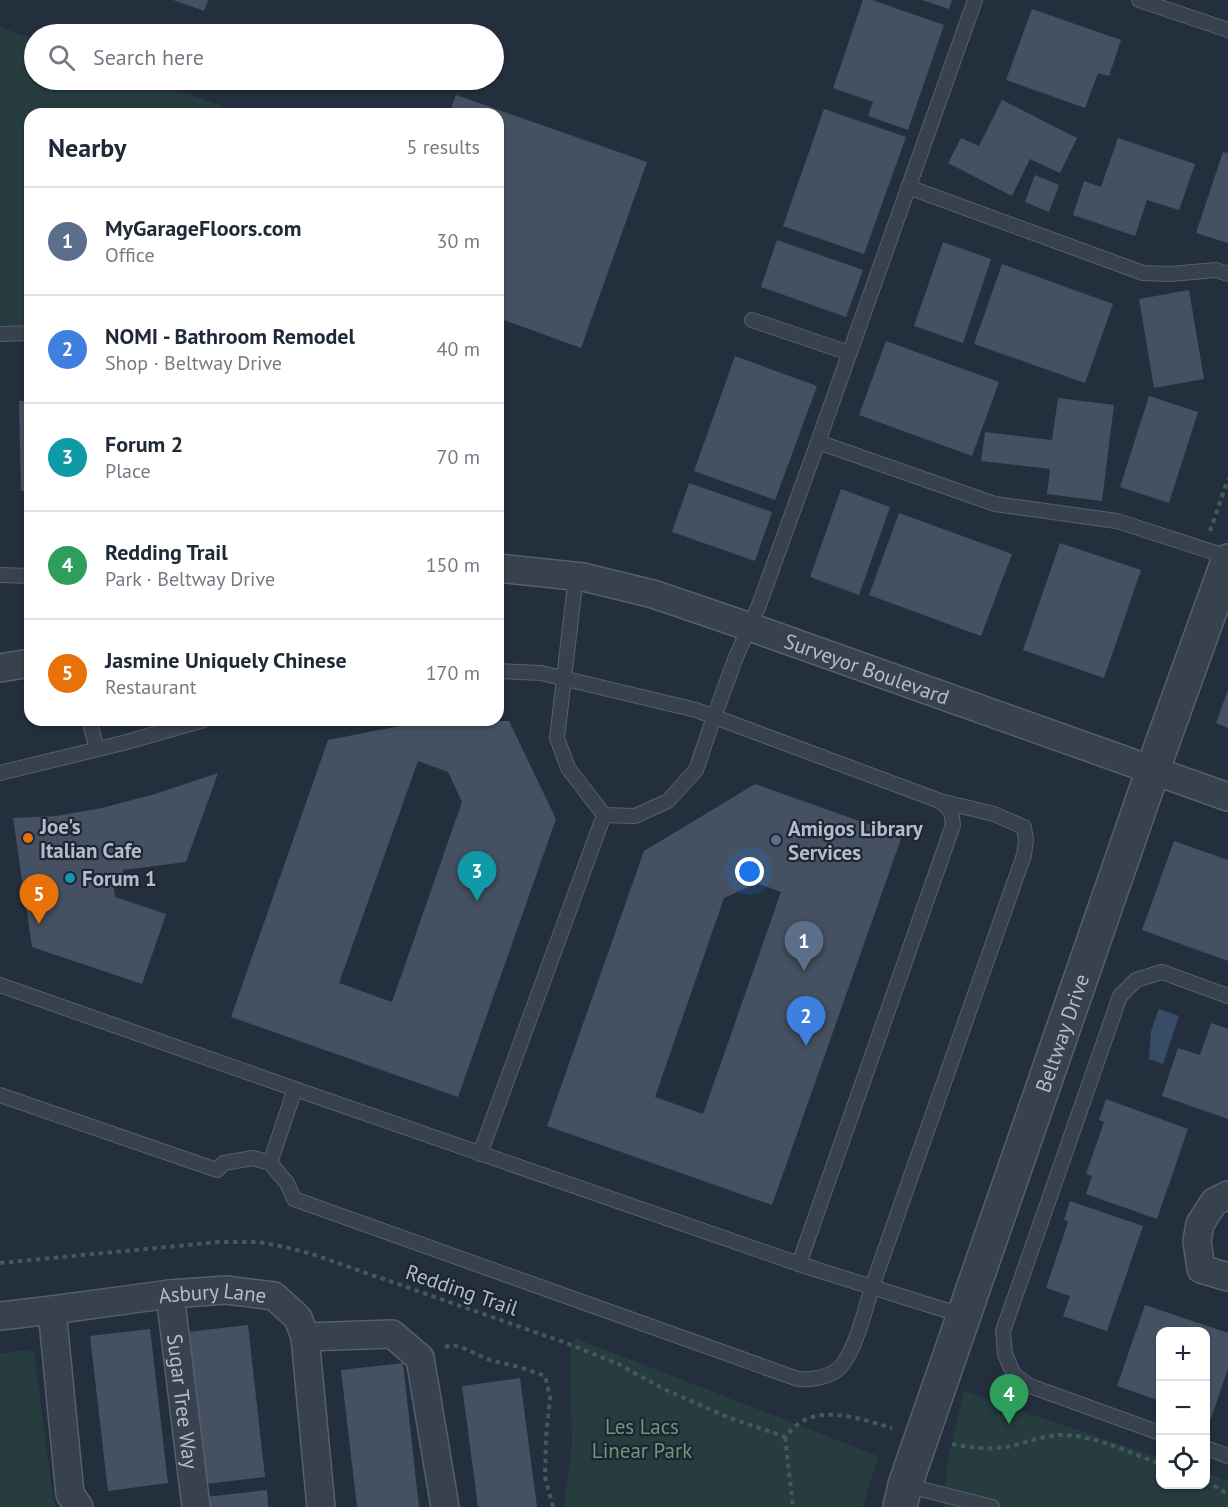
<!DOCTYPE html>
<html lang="en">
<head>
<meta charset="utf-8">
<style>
  :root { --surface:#fff; --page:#f6f6f7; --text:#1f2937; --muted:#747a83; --line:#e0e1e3; --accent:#4f688e }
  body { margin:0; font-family:"PT Sans",sans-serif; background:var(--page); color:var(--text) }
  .controls { position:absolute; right:18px; bottom:18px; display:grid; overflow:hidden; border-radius:12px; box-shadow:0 2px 4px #0004 }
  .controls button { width:54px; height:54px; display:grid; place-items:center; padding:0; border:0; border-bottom:2px solid var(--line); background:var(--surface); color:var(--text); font:30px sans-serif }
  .you { position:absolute; left:750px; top:872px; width:21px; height:21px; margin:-15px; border:4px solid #fff; border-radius:50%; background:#1a73e8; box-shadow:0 0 0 9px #1a73e833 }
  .badge { display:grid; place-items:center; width:39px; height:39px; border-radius:50%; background:var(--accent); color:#fff; font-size:20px; font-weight:700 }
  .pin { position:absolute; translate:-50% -50px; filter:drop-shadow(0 2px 3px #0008) }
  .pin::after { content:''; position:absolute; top:32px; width:21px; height:18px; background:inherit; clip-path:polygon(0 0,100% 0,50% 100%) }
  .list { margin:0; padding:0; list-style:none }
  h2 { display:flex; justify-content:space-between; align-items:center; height:78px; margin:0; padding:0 24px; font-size:26px }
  h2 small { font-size:20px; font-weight:400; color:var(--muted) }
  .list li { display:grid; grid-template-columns:39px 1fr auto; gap:18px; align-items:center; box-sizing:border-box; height:108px; padding:0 24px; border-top:2px solid var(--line) }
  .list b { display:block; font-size:22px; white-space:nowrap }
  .list p { margin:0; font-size:20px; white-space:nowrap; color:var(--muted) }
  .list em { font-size:20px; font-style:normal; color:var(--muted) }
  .icon { flex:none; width:33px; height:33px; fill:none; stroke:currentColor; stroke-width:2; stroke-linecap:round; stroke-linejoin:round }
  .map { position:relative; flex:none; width:1228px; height:1507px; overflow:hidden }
  .search { position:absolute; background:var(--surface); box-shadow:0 2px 4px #0004; left:24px; top:24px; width:480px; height:66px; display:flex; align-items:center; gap:15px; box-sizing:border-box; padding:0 21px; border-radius:33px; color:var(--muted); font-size:22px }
  .panel { position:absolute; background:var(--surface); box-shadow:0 2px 4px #0004; left:24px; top:108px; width:480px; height:618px; border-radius:18px }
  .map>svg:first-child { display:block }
</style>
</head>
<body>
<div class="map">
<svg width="1228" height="1507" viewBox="0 0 1228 1507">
  <rect width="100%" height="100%" fill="#242f3e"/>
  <g fill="#263c3f">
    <polygon points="0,27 34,39 34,80 148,80 245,114 30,114 30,325 0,325"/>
    <polygon points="575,1338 878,1456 863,1507 564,1507 572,1446 570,1352"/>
    <polygon points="22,1350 34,1352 53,1499 56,1507 0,1507 0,1354"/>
    <polygon points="964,1391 1160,1458 1160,1484 1206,1484 1206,1473 1228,1481 1228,1507 943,1507 947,1465"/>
  </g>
  <polygon fill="#394c67" points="1159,1009 1179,1016 1163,1064 1149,1059 1151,1031"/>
  <g fill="#455162" fill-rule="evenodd">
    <polygon points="173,0 208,0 204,11"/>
    <polygon points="863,0 872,0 944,25 908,130 868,116 873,102 833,88"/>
    <polygon points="922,0 952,0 949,9"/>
    <polygon points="1032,9 1121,40 1109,76 1098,73 1085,108 1006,80"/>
    <polygon points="456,95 647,162 581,348 498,318 498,114 449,114"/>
    <polygon points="1002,100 1077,138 1060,173 1030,159 1012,196 948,163 961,138 979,146"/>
    <polygon points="824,109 906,137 864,254 783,226"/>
    <polygon points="1118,138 1195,164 1179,210 1147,200 1135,236 1073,215 1084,181 1101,187"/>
    <polygon points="1223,152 1228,153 1228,243 1196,233"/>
    <polygon points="1035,175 1059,185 1049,212 1025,202"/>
    <polygon points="777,240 863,270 846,317 761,287"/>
    <polygon points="943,242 991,259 963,343 914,326"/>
    <polygon points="1002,264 1113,304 1085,383 974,344"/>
    <polygon points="1189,290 1204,379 1154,388 1139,299"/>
    <polygon points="886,341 999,382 972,456 859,415"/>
    <polygon points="735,356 817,386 775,500 694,471"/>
    <polygon points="1149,396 1198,412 1169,503 1120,487"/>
    <polygon points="1058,398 1114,405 1102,501 1047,494 1050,469 981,461 985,432 1052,440"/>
    <polygon points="19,401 30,401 30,491 21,491"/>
    <polygon points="689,483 772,512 755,561 672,532"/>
    <polygon points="841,489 890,507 859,595 810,577"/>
    <polygon points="899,513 1012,554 981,636 869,595"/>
    <polygon points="1060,543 1141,570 1104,678 1023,650"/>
    <polygon points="1228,690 1228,728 1216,723"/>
    <path d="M458,721H509L556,819L458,1097L231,1017L328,740L405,725ZM418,761L448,772L462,802L392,1002L339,983Z"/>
    <polygon points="218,773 186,862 123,870 124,877 113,880 115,897 166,914 142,984 32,947 13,818 56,816 102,808 155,794"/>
    <path d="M755,784L902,836L772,1205L547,1126L644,851ZM757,883L781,892L703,1114L655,1097L724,898Z"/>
    <polygon points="1174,841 1228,860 1228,961 1142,930"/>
    <polygon points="1211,1023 1228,1029 1228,1119 1162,1096 1178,1048 1200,1055"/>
    <polygon points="1106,1099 1188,1129 1157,1219 1086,1194 1092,1176 1086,1174 1104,1122 1099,1120"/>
    <polygon points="1070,1201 1143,1226 1107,1331 1063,1316 1070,1296 1046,1288 1068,1222 1064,1220"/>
    <polygon points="1145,1305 1228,1333 1228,1369 1211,1418 1206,1416 1206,1332 1160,1332 1160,1401 1117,1386"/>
    <polygon points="248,1325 265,1477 205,1484 187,1332"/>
    <polygon points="150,1329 168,1483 108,1491 90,1336"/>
    <polygon points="403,1363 419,1507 357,1507 341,1370"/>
    <polygon points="520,1378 537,1507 478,1507 462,1386"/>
    <polygon points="267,1490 268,1507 207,1507 206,1497"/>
  </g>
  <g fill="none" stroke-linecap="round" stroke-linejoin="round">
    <defs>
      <g id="service">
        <polyline points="1139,0 1228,30"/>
        <polyline points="908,187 1143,273 1170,274 1216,270 1228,274"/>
        <polyline points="752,320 849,353"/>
        <polyline points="0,334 30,333"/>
        <polyline points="818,442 995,504 1117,521 1228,557"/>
        <polyline points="0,575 30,576"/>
        <polyline points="498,671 541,673 696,710 940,801 951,811 953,825 799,1264 964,1316"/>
        <polyline points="89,720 97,749"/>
        <polyline points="0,773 123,743 204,720"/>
        <polyline points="604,815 635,816 668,801 696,770 714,717 736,657 759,605 818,442 975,0"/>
        <polyline points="0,985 295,1089 270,1163"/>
        <polyline points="295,1089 799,1264"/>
        <path d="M0,1095L217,1170L224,1163L253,1158L270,1163L287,1183L294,1199L798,1379C809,1380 824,1378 834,1372C853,1362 866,1307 872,1287L1024,855L1026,840L1024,827L994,814L940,801"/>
        <polyline points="480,1154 604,815 568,768 557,738 576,576"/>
        <polyline points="1160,1433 1030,1386 1014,1375 1005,1354 1003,1331 1120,996 1136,980 1162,972 1228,996"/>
        <polyline points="1206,1448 1228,1456"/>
        <polyline points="905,1485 992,1507"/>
      </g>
      <g id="minor">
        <path id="s1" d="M498,568L583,577L653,594L750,627L1228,797"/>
        <polyline points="0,668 30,663"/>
        <polyline points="1228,1195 1214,1202 1200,1224 1197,1241 1201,1269 1228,1277"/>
        <path id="s2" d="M170,1294L196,1507"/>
        <polyline points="52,1310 70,1494 79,1507"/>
        <path id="s3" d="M0,1316L52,1310L170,1294L226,1290L274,1296L298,1318L305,1337L321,1507"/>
        <polyline points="305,1337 392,1334 420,1358 445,1507"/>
      </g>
      <g id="tertiary">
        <path id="s4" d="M900,1507L905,1485L922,1436L1163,741L1228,561"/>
      </g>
    </defs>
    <use href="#service" stroke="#565f6c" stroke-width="16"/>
    <use href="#minor" stroke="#565f6c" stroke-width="30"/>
    <use href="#tertiary" stroke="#565f6c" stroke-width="36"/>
    <g stroke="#44595c" stroke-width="4" stroke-dasharray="4.5 4.5" stroke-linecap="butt">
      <polyline points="1210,531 1228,479"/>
      <path d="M0,1263L219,1242H259L285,1247L312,1254L569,1344L618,1364L666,1390L725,1416L785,1437C791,1430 798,1423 807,1419C831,1408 868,1421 892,1428"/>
      <polyline points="445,1347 452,1345 461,1347 490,1360 519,1367 545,1376 547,1384 550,1397 546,1437 545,1477 553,1507"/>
      <polyline points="785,1437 793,1507"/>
      <path d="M952,1444C971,1448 992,1450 1012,1446C1028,1442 1045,1435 1062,1435C1093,1435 1131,1453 1160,1464"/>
      <polyline points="1206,1481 1228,1494"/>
    </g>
    <use href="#service" stroke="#38414e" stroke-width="14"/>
    <use href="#minor" stroke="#38414e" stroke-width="27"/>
    <use href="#tertiary" stroke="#38414e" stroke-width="33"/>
  </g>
  <circle fill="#e8710a" stroke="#1d2633" stroke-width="2" cx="28" cy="838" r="6"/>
  <circle fill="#5c6f8a" stroke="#1d2633" stroke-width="2" cx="776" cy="840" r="6"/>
  <circle fill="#0f9aa8" stroke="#1d2633" stroke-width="2" cx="70" cy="878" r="6"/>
  <g text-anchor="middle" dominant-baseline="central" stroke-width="4.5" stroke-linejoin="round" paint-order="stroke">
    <g font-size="21" fill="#b4bcc9" stroke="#1d2633">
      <text stroke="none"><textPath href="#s1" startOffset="384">Surveyor Boulevard</textPath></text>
      <text stroke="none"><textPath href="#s4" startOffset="501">Beltway Drive</textPath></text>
      <text transform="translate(462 1290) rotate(19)">Redding Trail</text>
      <text stroke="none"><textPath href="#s3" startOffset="214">Asbury Lane</textPath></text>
      <text stroke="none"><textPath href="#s2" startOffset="108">Sugar Tree Way</textPath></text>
    </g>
    <g font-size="21" font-weight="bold" fill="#b4bcc9" stroke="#1d2633" text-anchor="start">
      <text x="40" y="826">Joe's<tspan x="40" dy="24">Italian Cafe</tspan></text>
      <text x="788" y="828">Amigos Library<tspan x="788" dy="24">Services</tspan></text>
      <text x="82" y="878">Forum 1</text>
    </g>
    <g font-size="21" fill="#6b9a76" stroke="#1d2633">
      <text x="642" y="1426">Les Lacs<tspan x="642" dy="24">Linear Park</tspan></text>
    </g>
  </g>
</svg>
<div class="controls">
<button>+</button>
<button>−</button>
<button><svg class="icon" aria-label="locate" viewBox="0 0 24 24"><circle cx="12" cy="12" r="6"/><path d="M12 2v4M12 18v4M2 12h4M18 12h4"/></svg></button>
</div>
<div class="you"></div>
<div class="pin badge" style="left:804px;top:971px;background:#5c6f8a">1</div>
<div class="pin badge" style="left:806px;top:1046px;background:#3f7fe0">2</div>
<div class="pin badge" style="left:477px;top:901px;background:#0f9aa8">3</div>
<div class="pin badge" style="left:1009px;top:1424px;background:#2e9e5b">4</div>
<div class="pin badge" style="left:39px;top:924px;background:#e8710a">5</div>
<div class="search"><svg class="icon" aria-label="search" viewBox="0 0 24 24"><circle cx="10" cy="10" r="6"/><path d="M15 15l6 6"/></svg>Search here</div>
<section class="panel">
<h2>Nearby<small>5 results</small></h2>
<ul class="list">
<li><span class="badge" style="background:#5c6f8a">1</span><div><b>MyGarageFloors.com</b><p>Office</p></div><em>30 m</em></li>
<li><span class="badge" style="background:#3f7fe0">2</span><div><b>NOMI - Bathroom Remodel</b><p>Shop · Beltway Drive</p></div><em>40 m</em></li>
<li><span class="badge" style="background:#0f9aa8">3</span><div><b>Forum 2</b><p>Place</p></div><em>70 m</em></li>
<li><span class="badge" style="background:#2e9e5b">4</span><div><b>Redding Trail</b><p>Park · Beltway Drive</p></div><em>150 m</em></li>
<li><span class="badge" style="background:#e8710a">5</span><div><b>Jasmine Uniquely Chinese</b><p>Restaurant</p></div><em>170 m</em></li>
</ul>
</section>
</div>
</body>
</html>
